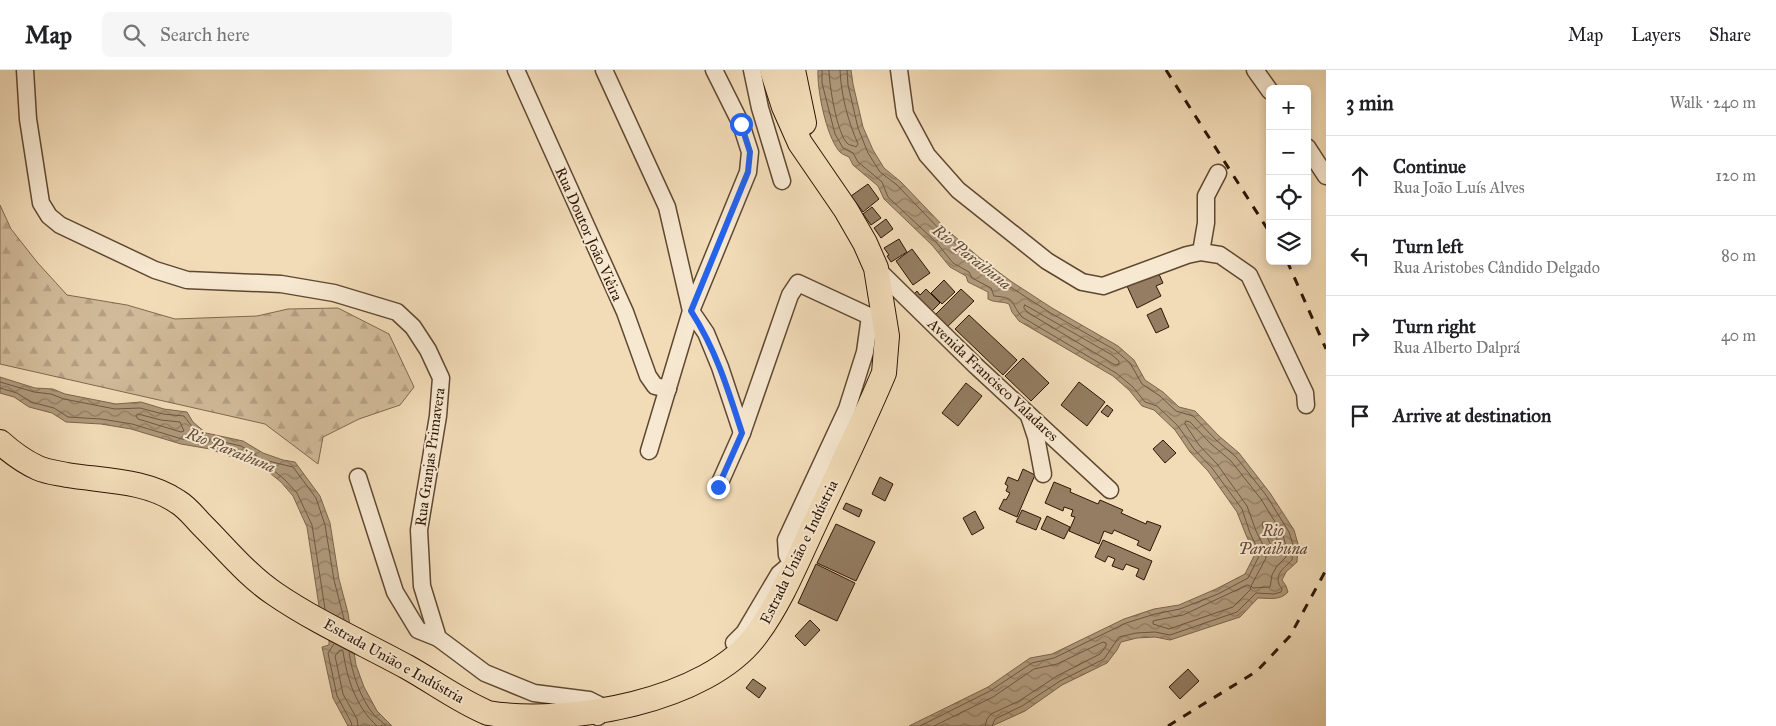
<!DOCTYPE html>
<html lang="en">
<head>
<meta charset="utf-8">
<style>
  :root { --surface:#fff; --page:#f6f6f6; --text:#202124; --muted:#757577; --line:#e0e0e0 }
  body { margin:0; font-family:"IM FELL Great Primer",serif; background:var(--page); color:var(--text) }
  .controls { position:absolute; right:15px; top:15px; display:grid; overflow:hidden; border-radius:8px; box-shadow:0 2px 8px #0003 }
  .controls button { width:45px; height:45px; display:grid; place-items:center; padding:0; border:0; border-bottom:1px solid var(--line); background:var(--surface); color:var(--text); font:25px sans-serif }
  .stop { position:absolute; width:15px; height:15px; margin:-11px; border:4px solid #2563eb; border-radius:50%; background:#fff }
  .stop.end { background:#2563eb; border-color:#fff; box-shadow:0 1px 5px #0008 }
  .list { margin:0; padding:0; list-style:none }
  h2 { display:flex; justify-content:space-between; align-items:center; height:65px; margin:0; padding:0 20px; font-size:21px }
  h2 small { font-size:16px; font-weight:400; color:var(--muted) }
  .list li { display:grid; grid-template-columns:32px 1fr auto; gap:15px; align-items:center; box-sizing:border-box; height:80px; padding:0 20px; border-top:1px solid var(--line) }
  .list b { display:block; font-size:19px; white-space:nowrap }
  .list p { margin:0; font-size:16px; white-space:nowrap; color:var(--muted) }
  .list em { font-size:16px; font-style:normal; color:var(--muted) }
  .icon { flex:none; width:28px; height:28px; fill:none; stroke:currentColor; stroke-width:2; stroke-linecap:round; stroke-linejoin:round }
  .map { position:relative; flex:none; width:1326px; height:656px; overflow:hidden }
  header { display:flex; align-items:center; gap:30px; box-sizing:border-box; height:70px; padding:0 25px; background:var(--surface); border-bottom:1px solid var(--line) }
  header strong { font-size:24px }
  nav { display:flex; gap:28px; margin-inline-start:auto; font-size:18px }
  .search { width:350px; height:45px; background:var(--page); display:flex; align-items:center; gap:12px; box-sizing:border-box; padding:0 18px; border-radius:8px; color:var(--muted); font-size:19px }
  main { display:flex }
  aside { flex:1; background:var(--surface) }
  .map>svg:first-child { display:block }
</style>
</head>
<body>
<header>
<strong>Map</strong>
<div class="search"><svg class="icon" aria-label="search" viewBox="0 0 24 24"><circle cx="10" cy="10" r="6"/><path d="M15 15l6 6"/></svg>Search here</div>
<nav><a>Map</a><a>Layers</a><a>Share</a></nav>
</header>
<main>
<div class="map">
<svg width="1326" height="656" viewBox="0 0 1326 656">
  <defs>
    <pattern id="forest-firs" width="22" height="20" patternUnits="userSpaceOnUse" patternTransform="scale(1.25)"><rect width="22" height="20" fill="#d1ba99"/><path d="M5 1l3.5 6h-7zM16 11l3.5 6h-7z" fill="#b49f82"/></pattern>
    <pattern id="water-waves" width="16" height="10" patternUnits="userSpaceOnUse" patternTransform="scale(1.25)"><rect width="16" height="10" fill="#af997b"/><path d="M0 5q4-4 8 0t8 0" fill="none" stroke="#8f7c63"/></pattern>
  </defs>
  <rect width="100%" height="100%" fill="#f2dcb8"/>
  <filter id="stains"><feTurbulence type="fractalNoise" baseFrequency=".004" numOctaves="4"/><feColorMatrix values="0 0 0 0 .2 0 0 0 0 .09 0 0 0 0 .02 0 0 0 .5 -.17"/></filter>
  <radialGradient id="worn" r=".72"><stop offset=".6" stop-color="#630" stop-opacity="0"/><stop offset="1" stop-color="#630" stop-opacity=".3"/></radialGradient>
  <polygon fill="url(#forest-firs)" stroke="#80684e" points="0,135 11,159 37,192 67,225 127,235 175,249 257,246 288,239 338,238 389,264 414,317 400,335 359,349 323,367 318,394 265,354 0,294"/>
  <g fill="url(#water-waves)" stroke="#7b654b">
    <path d="M818,0H851L853,14L863,57L873,80L884,98L901,112L946,159L981,189L1012,212L1052,238L1118,276L1134,290L1145,310L1163,322L1179,337L1195,341L1219,366L1239,383L1270,423L1294,460L1298,474L1297,492L1286,502L1282,510L1286,516L1288,522C1280,531 1269,528 1258,528L1240,547L1170,570L1155,567L1137,568L1121,572L1117,580L1107,593L1062,615L1025,641L992,656H909L988,617L1030,588L1052,584L1124,549L1154,539L1179,535L1216,519L1245,504L1255,484L1246,465L1237,442L1208,401L1190,382L1175,360L1154,340L1142,336L1129,320L1113,306L1019,251L1012,242L1009,234C1002,231 995,233 988,229V222L968,212L966,206L950,197L932,175L884,129L878,116L853,95L849,87C845,85 841,84 839,81C826,65 817,20 818,0Z"/>
    <polygon points="0,307 35,318 53,319 65,324 116,334 141,332 164,339 187,342 193,352 206,363 243,371 263,383 283,390 295,392 320,426 330,453 339,509 348,543 356,595 364,617 377,641 392,656 348,656 333,628 322,577 329,575 329,569 319,536 307,457 293,426 281,412 265,399 210,379 181,374 131,359 101,354 66,352 52,343 29,337 14,327 0,323"/>
  </g>
  <g fill="none" stroke-linecap="round" stroke-linejoin="round">
    <g stroke="#6e5840" stroke-width="1">
      <path d="M822,0V13L835,64L843,78L853,83L858,92L882,112L888,127L936,172L953,193L969,202L972,208L991,218L994,226C1018,228 1009,232 1022,247L1116,303L1133,317L1145,332L1157,336L1178,356L1194,379L1212,398L1242,439L1250,463L1260,484L1248,508L1218,524L1180,539L1155,544L1126,553L1054,588L1032,593L990,621L920,656"/>
      <path d="M829,0C829,14 837,65 848,74C849,75 855,76 856,77L858,74C848,51 841,25 840,0"/>
      <path d="M847,0L848,15L858,58L868,83L880,102L897,115L943,163L978,193L1009,216L1049,242L1115,280L1130,293L1142,314L1160,326L1176,341L1193,346L1216,370L1236,387L1266,425L1289,462L1293,475L1292,490C1283,499 1272,506 1282,519L1281,522L1274,524L1256,523L1237,542L1170,565L1155,562L1136,563L1119,567L1104,589L1060,611L1022,636L995,649L992,656"/>
      <polygon points="1025,235 1112,285 1119,291 1119,294 1115,295 1027,242 1024,238"/>
      <path d="M0,312L34,322L51,324L64,329L115,339L140,338L163,344L184,346C191,355 197,365 209,369L210,371L207,373L182,369L132,354L101,349L68,347L54,338L31,332L17,323L0,318"/>
      <polygon points="138,344 161,350 180,352 184,361 181,362 138,349 136,346"/>
      <polygon points="1186,351 1190,352 1211,374 1231,391 1261,429 1283,465 1286,476 1286,487 1277,496 1272,505 1270,517 1253,518 1251,516 1266,488 1265,479 1256,461 1247,436 1217,394 1199,375 1185,354"/>
      <polygon points="215,370 241,376 256,385 257,388 254,389 214,375 212,371"/>
      <path d="M1263,452H1266C1272,462 1282,472 1277,483L1274,482L1263,458Z"/>
      <polygon points="1248,515 1250,516 1251,519 1233,537 1169,559 1153,554 1153,551 1157,550 1183,545"/>
      <polyline points="325,539 312,455 297,423 284,409 267,395 268,391 293,397 316,428 325,455 334,510 344,549"/>
      <polyline points="334,574 328,583 337,626 351,652 352,656"/>
      <path d="M349,582C352,603 360,628 374,645C378,649 383,652 386,656"/>
      <path d="M358,656L357,649L343,624L335,586L340,580L343,581C347,609 356,637 377,656"/>
      <polyline points="934,656 993,627 1034,599 1057,594 1103,572 1106,573 1106,576 1100,584 1057,606 1019,631 991,644 987,649 985,656"/>
    </g>
  </g>
  <g fill="#947d62" stroke="#2e1604">
    <polygon points="868,114 879,129 863,142 851,126"/>
    <polygon points="872,137 881,148 871,155 863,144"/>
    <polygon points="886,149 893,159 881,168 874,158"/>
    <polygon points="899,169 907,182 891,192 887,186 889,185 884,178"/>
    <polygon points="912,179 930,203 913,215 896,191"/>
    <polygon points="1158,202 1163,213 1156,216 1161,226 1137,238 1127,216"/>
    <polygon points="944,210 955,222 942,234 931,223"/>
    <polygon points="926,219 940,233 929,244 911,227 917,221 920,225"/>
    <polygon points="961,219 974,231 945,259 933,247"/>
    <polygon points="1161,238 1169,257 1156,263 1147,245"/>
    <polygon points="969,245 1017,290 1003,305 955,259"/>
    <polygon points="1023,288 1049,313 1031,331 1005,306"/>
    <polygon points="1079,312 1105,332 1087,356 1061,335"/>
    <polygon points="966,313 982,326 958,356 942,343"/>
    <polygon points="1107,335 1113,340 1108,347 1101,342"/>
    <polygon points="1163,370 1176,383 1165,393 1153,379"/>
    <polygon points="1023,399 1035,405 1017,447 999,439 1004,429 1006,430 1010,423 1006,421 1008,416 1005,414 1008,407 1018,411"/>
    <polygon points="880,407 893,414 885,431 872,424"/>
    <polygon points="1054,412 1071,419 1070,422 1098,434 1100,430 1123,440 1121,443 1146,454 1147,451 1161,456 1150,481 1137,475 1139,471 1114,460 1112,464 1104,461 1099,474 1069,461 1075,447 1071,446 1073,440 1064,437 1063,441 1045,433"/>
    <polygon points="846,433 862,440 859,447 843,439"/>
    <polygon points="1022,440 1041,448 1036,460 1016,452"/>
    <polygon points="975,441 984,458 972,465 963,448"/>
    <polygon points="1047,446 1070,457 1064,469 1041,459"/>
    <polygon points="836,454 875,472 856,511 817,493"/>
    <polygon points="1103,470 1152,491 1144,510 1136,506 1139,499 1126,494 1123,500 1112,496 1115,489 1108,486 1105,492 1095,487"/>
    <polygon points="816,494 855,513 837,551 798,533"/>
    <polygon points="810,550 820,560 805,576 795,566"/>
    <polygon points="1188,599 1199,611 1180,629 1169,617"/>
    <polygon points="753,609 766,618 759,628 746,618"/>
  </g>
  <g fill="none" stroke-linecap="round" stroke-linejoin="round">
    <defs>
      <g id="minor">
        <polyline points="25,0 28,49 41,133 49,146 60,155 155,200 187,210 281,214 334,223 397,242 413,257 428,280 441,308 438,346 419,460 422,516 438,568 485,603 534,623 589,630 599,635 600,643 598,647"/>
        <polyline points="516,0 625,242 648,306 655,316 668,319"/>
        <polyline points="604,0 667,137 691,241 706,263 720,297 742,363"/>
        <polyline points="752,0 760,38 782,111"/>
        <polyline points="899,0 905,44 927,85 958,120 1047,191 1082,212 1103,216 1187,185 1201,182 1220,185 1249,205 1305,323 1306,335"/>
        <polyline points="1255,0 1270,21"/>
        <polyline points="1307,77 1326,106"/>
        <polyline points="1201,182 1206,153 1206,126 1218,103"/>
        <polyline points="876,198 976,296 1110,420"/>
        <polyline points="1029,346 1036,367 1043,404"/>
        <polyline points="649,381 691,241 748,102 750,82 741,54 714,0"/>
        <polyline points="358,407 395,522 418,560 438,568"/>
        <polyline points="718,417 742,363 790,225 798,213 880,251"/>
        <polyline points="734,573 744,563 779,504 786,498 794,498 787,485 786,470 847,339 865,282 870,246"/>
      </g>
      <g id="highway">
        <polyline points="793,0 804,53"/>
        <path d="M0,372C11,382 25,392 38,398C47,402 58,403 67,405C104,411 146,410 178,432C188,438 195,448 203,456C226,479 248,506 275,524C316,552 363,573 407,597C434,612 459,631 488,643C566,656 708,632 757,564C782,530 798,489 816,451C839,402 863,353 884,303L887,266L876,198L865,173L846,140L800,73L784,37L772,0"/>
      </g>
    </defs>
    <use href="#minor" stroke="#5f4831" stroke-width="19"/>
    <use href="#highway" stroke="#2e1604" stroke-width="26"/>
    <use href="#minor" stroke="#f7e8d1" stroke-width="16"/>
    <use href="#highway" stroke="#f2dcb8" stroke-width="24"/>
    <g stroke="#2e1604" stroke-width="3" stroke-dasharray="9 9" stroke-linecap="butt">
      <polyline points="1166,0 1270,163"/>
      <polyline points="1287,191 1326,279"/>
      <polyline points="1168,656 1257,601 1290,566 1326,500"/>
    </g>
  </g>
  <g fill="none" stroke-linecap="round" stroke-linejoin="round">
    <path stroke="#2563eb" stroke-width="6" d="M718,417L742,363C728,319 716,280 691,241L748,102L750,82L741,54"/>
  </g>
  <g text-anchor="middle" dominant-baseline="central" stroke-width="4" stroke-linejoin="round" paint-order="stroke">
    <g font-size="15" fill="#2e1604" stroke="#f7e8d1">
      <text transform="translate(589 164) rotate(66)">Rua Doutor João Viêira</text>
      <text transform="translate(993 310) rotate(43)">Avenida Francisco Valadares</text>
      <text transform="translate(430 387) rotate(-82)">Rua Granjas Primavera</text>
      <text transform="translate(799 482) rotate(-64)">Estrada União e Indústria</text>
      <text transform="translate(394 591) rotate(29)">Estrada União e Indústria</text>
    </g>
    <g font-size="16" font-style="italic" fill="#624a34" stroke="#f7e8d1">
      <text transform="translate(972 187) rotate(38)">Rio Paraibuna</text>
      <text transform="translate(231 380) rotate(22)">Rio Paraibuna</text>
      <text x="1273" y="460">Rio<tspan x="1273" dy="18">Paraibuna</tspan></text>
    </g>
  </g>
  <rect width="100%" height="100%" filter="url(#stains)"/>
  <rect width="100%" height="100%" fill="url(#worn)"/>
</svg>
<div class="controls">
<button>+</button>
<button>−</button>
<button><svg class="icon" aria-label="locate" viewBox="0 0 24 24"><circle cx="12" cy="12" r="6"/><path d="M12 2v4M12 18v4M2 12h4M18 12h4"/></svg></button>
<button><svg class="icon" aria-label="layers" viewBox="0 0 24 24"><path d="M12 4l9 5-9 5-9-5zM3 14l9 5 9-5"/></svg></button>
</div>
<div class="stop" style="left:741px;top:54px"></div>
<div class="stop end" style="left:718px;top:417px"></div>
</div>
<aside>
<h2>3 min<small>Walk · 240 m</small></h2>
<ul class="list">
<li><svg class="icon" aria-label="ahead" viewBox="0 0 24 24"><path d="M12 20V5M6 11l6-6 6 6"/></svg><div><b>Continue</b><p>Rua João Luís Alves</p></div><em>120 m</em></li>
<li><svg class="icon" aria-label="left" viewBox="0 0 24 24"><path d="M17 20v-9H6M10 6l-5 5 5 5"/></svg><div><b>Turn left</b><p>Rua Aristobes Cândido Delgado</p></div><em>80 m</em></li>
<li><svg class="icon" aria-label="right" viewBox="0 0 24 24"><path d="M7 20v-9h11M14 6l5 5-5 5"/></svg><div><b>Turn right</b><p>Rua Alberto Dalprá</p></div><em>40 m</em></li>
<li><svg class="icon" aria-label="arrive" viewBox="0 0 24 24"><path d="M6 21V4h12l-3 4 3 4H6"/></svg><div><b>Arrive at destination</b></div></li>
</ul>
</aside>
</main>
</body>
</html>
